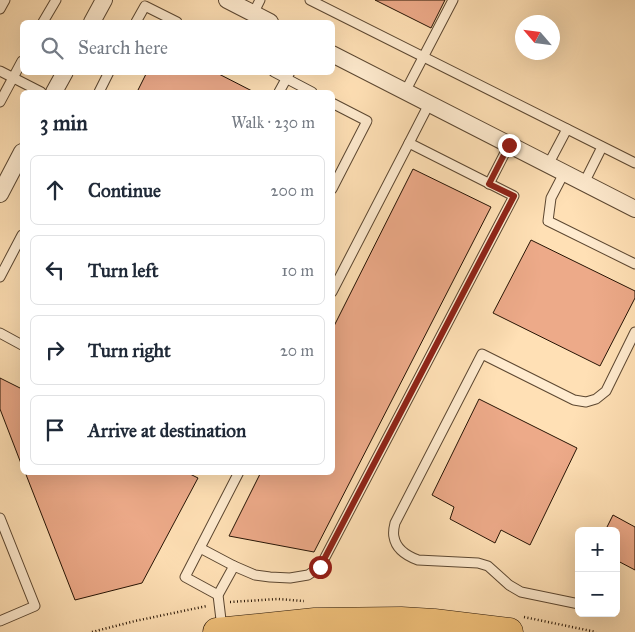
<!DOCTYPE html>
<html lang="en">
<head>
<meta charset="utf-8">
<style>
  :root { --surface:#fff; --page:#f2f2f3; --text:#1f2937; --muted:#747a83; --line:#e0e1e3 }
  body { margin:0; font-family:"IM FELL Great Primer",serif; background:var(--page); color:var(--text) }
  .controls { position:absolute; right:15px; bottom:15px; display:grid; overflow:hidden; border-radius:8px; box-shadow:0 5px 20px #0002 }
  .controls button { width:45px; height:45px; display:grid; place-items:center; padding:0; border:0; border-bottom:1px solid var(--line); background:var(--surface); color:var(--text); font:25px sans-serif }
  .compass { position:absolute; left:515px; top:15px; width:45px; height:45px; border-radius:50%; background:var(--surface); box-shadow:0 5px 20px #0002; rotate:298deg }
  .stop { position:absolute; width:15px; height:15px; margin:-11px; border:4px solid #8f2418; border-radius:50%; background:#fff }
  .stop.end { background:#8f2418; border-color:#fff; box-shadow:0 1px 5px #0008 }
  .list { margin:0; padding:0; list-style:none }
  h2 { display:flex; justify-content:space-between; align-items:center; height:65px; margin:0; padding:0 20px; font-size:21px }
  h2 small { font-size:16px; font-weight:400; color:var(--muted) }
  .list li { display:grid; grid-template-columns:32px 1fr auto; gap:15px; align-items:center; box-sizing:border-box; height:70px; margin:0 10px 10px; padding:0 10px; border:1px solid var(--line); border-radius:8px }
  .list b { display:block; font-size:19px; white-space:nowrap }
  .list em { font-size:16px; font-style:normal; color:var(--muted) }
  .icon { flex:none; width:28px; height:28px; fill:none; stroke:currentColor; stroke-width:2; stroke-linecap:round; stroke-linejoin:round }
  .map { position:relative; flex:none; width:635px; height:632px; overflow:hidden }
  .search { position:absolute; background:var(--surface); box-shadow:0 5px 20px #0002; left:20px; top:20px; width:315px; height:55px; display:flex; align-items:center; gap:12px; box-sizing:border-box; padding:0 18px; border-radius:8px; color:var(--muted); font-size:19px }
  .panel { position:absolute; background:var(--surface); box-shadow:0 5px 20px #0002; left:20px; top:90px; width:315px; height:385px; border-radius:8px }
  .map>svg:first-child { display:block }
</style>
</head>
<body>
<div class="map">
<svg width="635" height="632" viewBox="0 0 635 632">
  <rect width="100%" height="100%" fill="#ffe0b5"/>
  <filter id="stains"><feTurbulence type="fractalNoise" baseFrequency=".004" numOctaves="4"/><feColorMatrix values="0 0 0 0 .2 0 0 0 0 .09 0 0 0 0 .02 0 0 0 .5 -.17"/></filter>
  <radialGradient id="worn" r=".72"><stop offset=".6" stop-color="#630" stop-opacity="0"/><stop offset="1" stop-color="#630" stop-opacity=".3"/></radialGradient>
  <g fill="#edaa89" stroke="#261405">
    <polygon points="375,0 445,0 431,28"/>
    <polygon points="147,72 215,72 254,92 137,92"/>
    <polygon points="413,169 491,207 314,552 229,536 261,472 332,472 332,330"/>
    <polygon points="531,240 635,291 635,298 600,366 493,313"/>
    <polygon points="0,378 22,389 22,466 0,409"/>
    <polygon points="479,399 577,448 530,545 501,530 495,543 450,519 454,507 432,495"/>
    <polygon points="25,472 186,472 198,478 142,583 75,600"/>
    <polygon points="613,515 635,527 635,570 616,560 616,531 605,531"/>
  </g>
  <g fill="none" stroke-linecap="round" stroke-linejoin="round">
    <defs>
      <g id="lane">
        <polyline points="310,0 635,163"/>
        <polyline points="0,9 5,0"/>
        <polyline points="253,14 260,0"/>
        <polyline points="43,22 56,0"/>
        <polyline points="136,22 145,6 177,22"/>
        <polyline points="0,71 41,92"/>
        <polyline points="274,72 312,92"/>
        <polyline points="99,92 109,72"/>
        <polyline points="279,92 290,72"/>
        <polyline points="405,92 453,0"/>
        <polyline points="0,102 22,61"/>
        <polyline points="332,103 367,121 332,189"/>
        <polyline points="409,143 429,104"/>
        <polyline points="548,165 567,129"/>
        <polyline points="564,173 551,198 548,221 635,264"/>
        <polyline points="584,183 602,147"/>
        <polyline points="489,184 509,145"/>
        <polyline points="0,277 22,235"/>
        <polyline points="0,333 22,345"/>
        <polyline points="0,518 35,606 0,621"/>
        <polyline points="200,548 234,566"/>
        <polyline points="218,595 185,577 239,472"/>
        <path d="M579,604L521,592L509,585L488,566L478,563L418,560C407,556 396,549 394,537C393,533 394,527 395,523L482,354L574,400L586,402L596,399L606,391L635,332"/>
        <polyline points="222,628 218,595 234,566 255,575 270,577 290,578 308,575 320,567 514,196 409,143 332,292"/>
      </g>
      <g id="street">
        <polyline points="227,0 270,22"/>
        <polyline points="92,22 104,0"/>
        <polyline points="332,54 635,209"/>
        <polyline points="54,92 65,72"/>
        <polyline points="0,194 22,152"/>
      </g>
      <polyline id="highway" points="217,632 315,622 401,621 434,623 509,632"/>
    </defs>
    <use href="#lane" stroke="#5c4731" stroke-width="11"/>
    <use href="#street" stroke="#5c4731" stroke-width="18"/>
    <use href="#highway" stroke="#261405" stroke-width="29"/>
    <g stroke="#261405" stroke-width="2.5" stroke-dasharray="1 2.5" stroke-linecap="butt">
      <polyline points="230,602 278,599 304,601"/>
      <polyline points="524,617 596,632"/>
      <polyline points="92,632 135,621 207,606"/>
    </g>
    <use href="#lane" stroke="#ffebcf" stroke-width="9"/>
    <use href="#street" stroke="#ffebcf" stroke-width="16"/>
    <use href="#highway" stroke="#f0c07a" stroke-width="28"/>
  </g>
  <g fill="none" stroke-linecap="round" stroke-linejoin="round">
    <polyline stroke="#8f2418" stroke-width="6" points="320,567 514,196 489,184 509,145"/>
  </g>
  <rect width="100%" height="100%" filter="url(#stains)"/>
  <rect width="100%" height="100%" fill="url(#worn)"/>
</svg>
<div class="controls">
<button>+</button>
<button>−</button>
</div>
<svg class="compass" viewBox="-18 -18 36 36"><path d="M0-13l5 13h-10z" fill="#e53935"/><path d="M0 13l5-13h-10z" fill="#747a83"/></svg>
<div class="stop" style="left:320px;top:567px"></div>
<div class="stop end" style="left:509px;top:145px"></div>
<div class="search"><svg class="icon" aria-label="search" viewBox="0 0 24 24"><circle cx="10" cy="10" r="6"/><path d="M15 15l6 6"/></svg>Search here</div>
<section class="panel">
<h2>3 min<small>Walk · 230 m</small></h2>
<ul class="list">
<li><svg class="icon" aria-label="ahead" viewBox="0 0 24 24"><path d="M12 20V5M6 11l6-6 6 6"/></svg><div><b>Continue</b></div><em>200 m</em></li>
<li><svg class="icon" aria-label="left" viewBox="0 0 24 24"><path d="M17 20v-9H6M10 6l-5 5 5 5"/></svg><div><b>Turn left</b></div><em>10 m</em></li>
<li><svg class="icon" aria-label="right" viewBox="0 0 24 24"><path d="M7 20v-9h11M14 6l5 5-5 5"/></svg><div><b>Turn right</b></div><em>20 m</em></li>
<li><svg class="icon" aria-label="arrive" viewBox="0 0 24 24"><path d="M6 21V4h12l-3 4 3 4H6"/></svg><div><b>Arrive at destination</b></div></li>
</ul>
</section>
</div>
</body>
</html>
